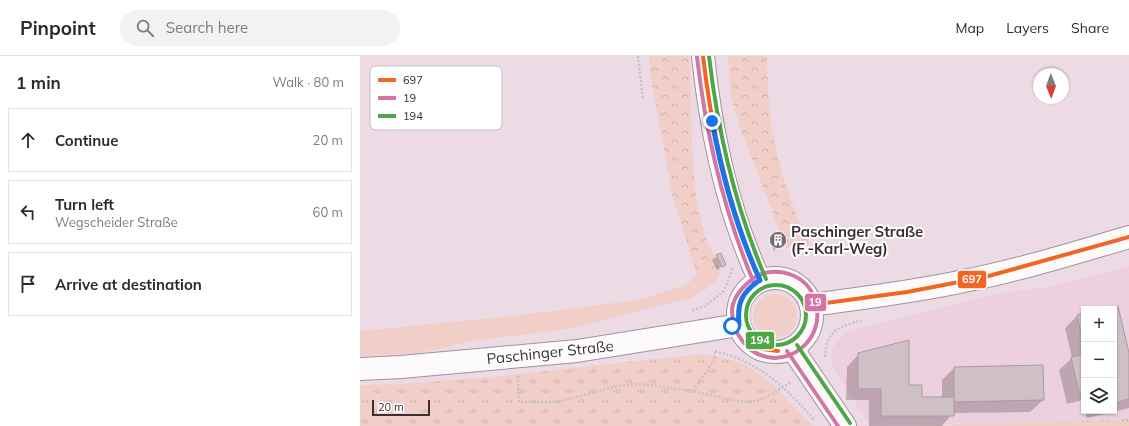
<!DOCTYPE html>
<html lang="en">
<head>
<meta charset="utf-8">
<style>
  :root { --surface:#fff; --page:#f2f2f3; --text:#2b2b33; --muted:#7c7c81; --line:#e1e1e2 }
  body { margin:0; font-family:Mulish,sans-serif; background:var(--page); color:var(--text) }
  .controls { position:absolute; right:12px; bottom:12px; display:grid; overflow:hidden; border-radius:0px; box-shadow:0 1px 3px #0004 }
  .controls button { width:36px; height:36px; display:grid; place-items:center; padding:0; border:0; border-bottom:1px solid var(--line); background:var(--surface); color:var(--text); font:20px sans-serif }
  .compass { position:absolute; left:673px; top:12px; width:36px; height:36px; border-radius:50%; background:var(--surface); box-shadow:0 1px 3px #0004; rotate:179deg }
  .scale { position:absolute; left:12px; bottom:10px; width:58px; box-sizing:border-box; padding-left:4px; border:2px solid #3a2f35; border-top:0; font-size:11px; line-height:14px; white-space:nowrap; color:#3a2f35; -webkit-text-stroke:3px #fff; paint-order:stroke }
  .stop { position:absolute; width:12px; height:12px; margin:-9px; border:3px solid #1a73e8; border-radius:50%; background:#fff }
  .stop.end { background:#1a73e8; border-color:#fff; box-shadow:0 1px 4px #0008 }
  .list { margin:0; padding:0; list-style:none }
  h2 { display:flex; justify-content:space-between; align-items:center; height:52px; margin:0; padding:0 16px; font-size:17px }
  h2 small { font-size:13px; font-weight:400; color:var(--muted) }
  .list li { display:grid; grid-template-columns:26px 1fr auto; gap:12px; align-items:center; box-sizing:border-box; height:64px; margin:0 8px 8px; padding:0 8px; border:1px solid var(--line); border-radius:0px }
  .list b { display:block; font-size:15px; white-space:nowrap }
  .list p { margin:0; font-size:13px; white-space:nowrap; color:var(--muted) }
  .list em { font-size:13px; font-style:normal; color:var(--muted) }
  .icon { flex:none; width:22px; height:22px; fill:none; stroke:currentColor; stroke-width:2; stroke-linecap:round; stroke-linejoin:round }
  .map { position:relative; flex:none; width:769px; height:370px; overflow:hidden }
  header { display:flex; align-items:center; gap:24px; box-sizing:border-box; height:56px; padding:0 20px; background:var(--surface); border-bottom:1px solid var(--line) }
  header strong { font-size:19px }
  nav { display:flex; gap:22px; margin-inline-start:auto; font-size:14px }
  .search { width:280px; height:36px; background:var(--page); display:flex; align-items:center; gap:10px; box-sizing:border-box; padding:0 14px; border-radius:22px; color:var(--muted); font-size:15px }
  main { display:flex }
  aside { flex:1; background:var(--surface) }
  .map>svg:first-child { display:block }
</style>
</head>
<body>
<header>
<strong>Pinpoint</strong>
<div class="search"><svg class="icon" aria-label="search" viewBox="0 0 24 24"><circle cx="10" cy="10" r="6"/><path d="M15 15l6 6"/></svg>Search here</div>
<nav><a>Map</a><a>Layers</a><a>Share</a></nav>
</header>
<main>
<aside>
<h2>1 min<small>Walk · 80 m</small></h2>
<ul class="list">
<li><svg class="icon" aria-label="ahead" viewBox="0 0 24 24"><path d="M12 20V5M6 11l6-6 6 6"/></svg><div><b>Continue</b></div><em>20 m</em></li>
<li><svg class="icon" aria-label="left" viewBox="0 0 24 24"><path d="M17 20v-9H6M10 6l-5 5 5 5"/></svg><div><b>Turn left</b><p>Wegscheider Straße</p></div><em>60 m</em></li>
<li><svg class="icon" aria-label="arrive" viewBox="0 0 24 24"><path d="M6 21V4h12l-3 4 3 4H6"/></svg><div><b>Arrive at destination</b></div></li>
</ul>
</aside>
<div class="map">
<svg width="769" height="370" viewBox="0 0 769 370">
  <defs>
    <pattern id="forest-crowns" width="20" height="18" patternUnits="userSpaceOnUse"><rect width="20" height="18" fill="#f2cec8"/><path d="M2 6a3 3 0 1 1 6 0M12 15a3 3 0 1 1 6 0" fill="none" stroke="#d0b1ac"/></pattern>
    <pattern id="park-tufts" width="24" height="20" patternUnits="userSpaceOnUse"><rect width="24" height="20" fill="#f2cec8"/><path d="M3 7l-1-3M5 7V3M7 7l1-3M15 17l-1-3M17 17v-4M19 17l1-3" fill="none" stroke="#d0b1ac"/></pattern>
  </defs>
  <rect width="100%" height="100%" fill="#ecdbe4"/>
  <path fill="#edd0df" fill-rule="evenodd" d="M769,210V363L510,370L474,313L471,302L472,293L477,284L483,278L500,272L637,238L687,231ZM724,253H754V355H724Z"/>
  <g fill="#f2cec8">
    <path d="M361,215C355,230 344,235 330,242L209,273L111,285L61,297L0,300V275L153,260L278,244L325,229L337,220Z"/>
    <circle cx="415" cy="260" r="22"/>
  </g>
  <g fill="url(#forest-crowns)">
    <path d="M289,0H329C333,53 329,108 340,161C343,181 353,196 361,215L337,220L312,138L290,16Z"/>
    <path d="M368,0H407C408,26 408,53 413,79C420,115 434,157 450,189L426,192L381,74L371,41Z"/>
    <polygon points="769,363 769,370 549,370"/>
  </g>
  <path fill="url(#park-tufts)" d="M341,298C354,300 368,302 380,307C409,320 431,347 453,370H0V329L42,328L132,321Z"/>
  <g fill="#0003">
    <polygon points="414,180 422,189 414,195 410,185"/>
    <polygon points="357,200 365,208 357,214 352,204"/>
    <polygon points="757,251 769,302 769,352 727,362 725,355 754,355 754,253 749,253"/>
    <polygon points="724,259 724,349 723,344 707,348 699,314 712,302 705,272 717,260"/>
    <polygon points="499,298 548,330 561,342 582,342 582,324 594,312 683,344 670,356 593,357 582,370 509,370 509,344 486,344 487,311"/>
  </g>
  <g fill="#cec0c4" stroke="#a89ba0">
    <polygon points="418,177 423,189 419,191 413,179"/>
    <polygon points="361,197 366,209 362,211 356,199"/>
    <polygon points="758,250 769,297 769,343 754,347 754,253 745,253"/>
    <polygon points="724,258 724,291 717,259"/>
    <polygon points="549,284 549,329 562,329 562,341 594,341 594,360 521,360 521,333 498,333 498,297"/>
    <polygon points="724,298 724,335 719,336 711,301"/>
    <polygon points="683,309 684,344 594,346 594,311"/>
  </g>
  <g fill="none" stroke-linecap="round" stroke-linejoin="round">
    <defs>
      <g id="tertiary">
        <path d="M343,0C351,77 367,154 400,225"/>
        <circle cx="415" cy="259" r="37"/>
        <path d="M451,249C502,242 554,236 604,225C660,214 714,197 769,181"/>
        <polyline points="432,292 485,370"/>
        <polyline points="0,313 41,311 217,295 379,269"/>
      </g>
    </defs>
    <use href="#tertiary" stroke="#a0939a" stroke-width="24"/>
    <g stroke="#c8c1c5" stroke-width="2.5" stroke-dasharray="2 2" stroke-linecap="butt">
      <polyline points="278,0 283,44"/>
      <polyline points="332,254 345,250 364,235 373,212"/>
      <path d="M355,295C399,306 425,330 454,364"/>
      <path d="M465,301C466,274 480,270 504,264"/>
      <polyline points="158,320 159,346 197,346 262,329 281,328 333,335 376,345 388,346 400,344 412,338 431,326"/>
      <polyline points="333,335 355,303 355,294"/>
    </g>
    <use href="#tertiary" stroke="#fcfafb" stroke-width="22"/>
    <defs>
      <g id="bus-1">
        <path d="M343,0C352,78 369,153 400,225"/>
        <polyline points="451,249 547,236 625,221 769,181"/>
        <polyline points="390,285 402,293 418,295"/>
      </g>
      <g id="bus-2">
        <path d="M337,1C346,79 363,154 394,227"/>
        <path d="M373,269C373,263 372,258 372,253C374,238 385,228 397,220C407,214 422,215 432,219C444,224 452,233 455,245C468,283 425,318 391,294C384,289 379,280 374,272"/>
        <polyline points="427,295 478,370"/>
      </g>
      <g id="bus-3">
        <path d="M349,0C358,77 375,151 406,223"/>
        <circle cx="416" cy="259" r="30"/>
        <polyline points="437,289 490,367"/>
      </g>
    </defs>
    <use href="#bus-1" stroke="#fff" stroke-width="7"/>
    <use href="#bus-2" stroke="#fff" stroke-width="7"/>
    <use href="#bus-3" stroke="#fff" stroke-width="7"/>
    <use href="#bus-1" stroke="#f26522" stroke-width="4"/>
    <use href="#bus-2" stroke="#d575a3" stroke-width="4"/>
    <use href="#bus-3" stroke="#4ea747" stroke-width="4"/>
  </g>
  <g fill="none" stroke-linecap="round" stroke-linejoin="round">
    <path stroke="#1a73e8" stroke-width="5" d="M352,65C362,119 377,174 400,224C381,237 377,247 379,269L372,270"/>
  </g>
  <defs>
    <symbol id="building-disc" viewBox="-11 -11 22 22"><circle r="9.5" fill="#786b72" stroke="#fff"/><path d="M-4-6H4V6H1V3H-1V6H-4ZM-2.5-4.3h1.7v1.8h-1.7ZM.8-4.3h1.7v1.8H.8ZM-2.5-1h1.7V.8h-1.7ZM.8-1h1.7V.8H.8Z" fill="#fff"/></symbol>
  </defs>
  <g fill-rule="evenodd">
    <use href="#building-disc" x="408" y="174" width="20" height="20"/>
  </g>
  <g text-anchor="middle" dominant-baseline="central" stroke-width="4" stroke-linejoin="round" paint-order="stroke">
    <g font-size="15" font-weight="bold" fill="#3a2f35" stroke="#fff" text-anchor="start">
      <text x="431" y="175">Paschinger Straße<tspan x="431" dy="17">(F.-Karl-Weg)</tspan></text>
    </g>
    <g font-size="15" fill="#3a2f35" stroke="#fff">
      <text transform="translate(190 296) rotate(-6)">Paschinger Straße</text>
    </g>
  </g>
  <rect x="10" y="10" width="132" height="64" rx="6" fill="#fff" stroke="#c4c1c2" stroke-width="1"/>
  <rect x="18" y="22" width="18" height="4" fill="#f26522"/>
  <rect x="18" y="40" width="18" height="4" fill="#d575a3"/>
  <rect x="18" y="58" width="18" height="4" fill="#4ea747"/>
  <g font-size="11" fill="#3a2f35">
    <text x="43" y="28">697</text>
    <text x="43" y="46">19</text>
    <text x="43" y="64">194</text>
  </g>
  <g stroke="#fff" stroke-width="1.5">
    <rect x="597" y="214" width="30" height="19" rx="4" fill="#f26522"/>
    <rect x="444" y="237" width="23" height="19" rx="4" fill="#d575a3"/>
    <rect x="385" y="275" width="30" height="19" rx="4" fill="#4ea747"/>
  </g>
  <g font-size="11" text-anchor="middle" font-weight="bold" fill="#fff">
    <text x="612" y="227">697</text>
    <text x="455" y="250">19</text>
    <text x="400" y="288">194</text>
  </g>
</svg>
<div class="controls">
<button>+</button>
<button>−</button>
<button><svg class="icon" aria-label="layers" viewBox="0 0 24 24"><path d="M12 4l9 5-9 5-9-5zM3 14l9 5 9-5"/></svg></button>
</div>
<svg class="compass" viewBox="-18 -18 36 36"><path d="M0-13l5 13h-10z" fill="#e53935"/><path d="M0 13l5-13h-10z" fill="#7c7c81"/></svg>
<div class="scale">20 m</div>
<div class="stop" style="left:372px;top:270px"></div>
<div class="stop end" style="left:352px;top:65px"></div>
</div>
</main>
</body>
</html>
